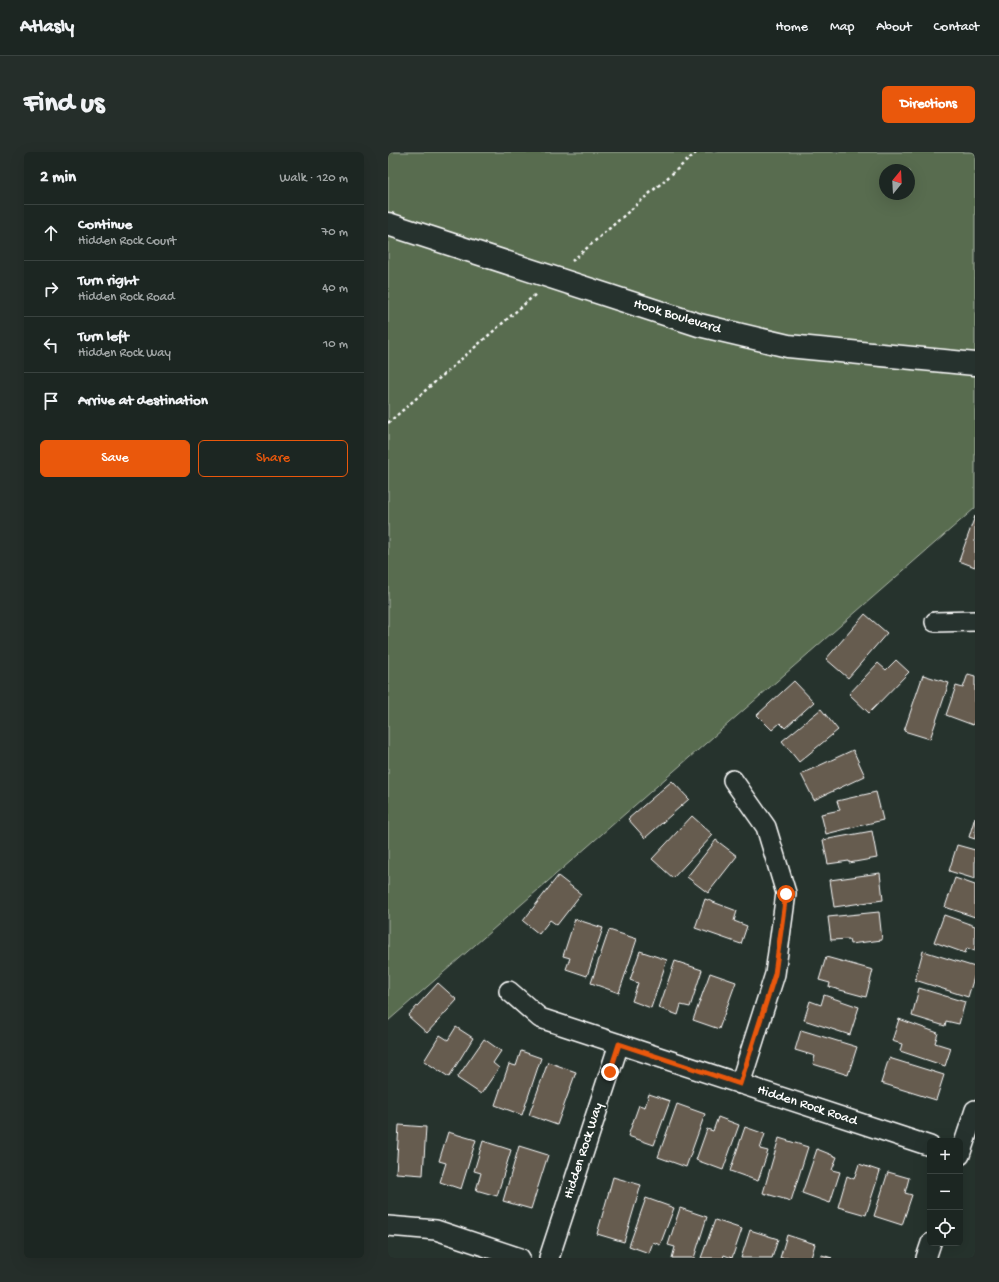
<!DOCTYPE html>
<html lang="en">
<head>
<meta charset="utf-8">
<style>
  :root { --surface:#1c2622; --page:#252e2a; --text:#f1f3f6; --muted:#a0a5a5; --line:#3a4340; --accent:#ea580c }
  body { margin:0; font-family:"Gochi Hand",sans-serif; background:var(--page); color:var(--text) }
  .controls { position:absolute; right:12px; bottom:12px; display:grid; overflow:hidden; border-radius:6px; box-shadow:0 4px 16px #0002 }
  .controls button { width:36px; height:36px; display:grid; place-items:center; padding:0; border:0; border-bottom:1px solid var(--line); background:var(--surface); color:var(--text); font:20px sans-serif }
  .compass { position:absolute; left:491px; top:12px; width:36px; height:36px; border-radius:50%; background:var(--surface); box-shadow:0 4px 16px #0002; rotate:18deg }
  .stop { position:absolute; width:12px; height:12px; margin:-9px; border:3px solid #ea580c; border-radius:50%; background:#fff }
  .stop.end { background:#ea580c; border-color:#fff; box-shadow:0 1px 4px #0008 }
  .list { margin:0; padding:0; list-style:none }
  h2 { display:flex; justify-content:space-between; align-items:center; height:52px; margin:0; padding:0 16px; font-size:17px }
  h2 small { font-size:13px; font-weight:400; color:var(--muted) }
  .list li { display:grid; grid-template-columns:26px 1fr auto; gap:12px; align-items:center; box-sizing:border-box; height:56px; padding:0 16px; border-top:1px solid var(--line) }
  .list b { display:block; font-size:15px; white-space:nowrap }
  .list p { margin:0; font-size:13px; white-space:nowrap; color:var(--muted) }
  .list em { font-size:13px; font-style:normal; color:var(--muted) }
  .actions { display:flex; gap:8px; padding:12px 16px }
  .actions a { flex:1; padding:9px 0; border:1px solid var(--accent); border-radius:6px; text-align:center; font-size:14px; color:var(--accent) }
  .actions .main { background:var(--accent); color:#fff }
  .icon { flex:none; width:22px; height:22px; fill:none; stroke:currentColor; stroke-width:2; stroke-linecap:round; stroke-linejoin:round }
  .map { position:relative; flex:none; width:587px; height:1106px; overflow:hidden; border-radius:6px }
  header { display:flex; align-items:center; gap:24px; box-sizing:border-box; height:56px; padding:0 20px; background:var(--surface); border-bottom:1px solid var(--line) }
  header strong { font-size:19px }
  nav { display:flex; gap:22px; margin-inline-start:auto; font-size:14px }
  .intro { display:flex; align-items:center; justify-content:space-between; box-sizing:border-box; height:96px; padding:0 24px }
  h1 { margin:0; font-size:28px }
  .button { padding:10px 18px; border-radius:6px; background:var(--accent); color:#fff; font-size:14px; font-weight:700 }
  main { display:flex; gap:24px; padding:0 24px }
  aside { flex:1; background:var(--surface); border-radius:6px; box-shadow:0 4px 16px #0002 }
  .map>svg:first-child { display:block }
</style>
</head>
<body>
<header>
<strong>Atlasly</strong>
<nav><a>Home</a><a>Map</a><a>About</a><a>Contact</a></nav>
</header>
<div class="intro"><h1>Find us</h1><a class="button">Directions</a></div>
<main>
<aside>
<h2>2 min<small>Walk · 120 m</small></h2>
<ul class="list">
<li><svg class="icon" aria-label="ahead" viewBox="0 0 24 24"><path d="M12 20V5M6 11l6-6 6 6"/></svg><div><b>Continue</b><p>Hidden Rock Court</p></div><em>70 m</em></li>
<li><svg class="icon" aria-label="right" viewBox="0 0 24 24"><path d="M7 20v-9h11M14 6l5 5-5 5"/></svg><div><b>Turn right</b><p>Hidden Rock Road</p></div><em>40 m</em></li>
<li><svg class="icon" aria-label="left" viewBox="0 0 24 24"><path d="M17 20v-9H6M10 6l-5 5 5 5"/></svg><div><b>Turn left</b><p>Hidden Rock Way</p></div><em>10 m</em></li>
<li><svg class="icon" aria-label="arrive" viewBox="0 0 24 24"><path d="M6 21V4h12l-3 4 3 4H6"/></svg><div><b>Arrive at destination</b></div></li>
</ul>
<div class="actions"><a class="main">Save</a><a>Share</a></div>
</aside>
<div class="map">
<svg width="587" height="1106" viewBox="0 0 587 1106">
  <rect width="100%" height="100%" fill="#26332d"/>
  <filter id="ink" filterUnits="userSpaceOnUse"><feTurbulence type="fractalNoise" baseFrequency=".025" numOctaves="2"/><feDisplacementMap in="SourceGraphic" scale="8" xChannelSelector="R" yChannelSelector="G"/><feConvolveMatrix kernelMatrix="1 2 1 2 8 2 1 2 1" color-interpolation-filters="sRGB"/></filter>
  <g filter="url(#ink)">
    <path fill="#586c50" stroke="#acb6a8" fill-rule="evenodd" d="M3,0H587V356L0,869V2ZM497,18H521V42H497Z"/>
    <g fill="#665c50" stroke="#fff">
      <polygon points="587,364 587,415 571,409"/>
      <polygon points="477,462 499,481 460,526 438,507"/>
      <polygon points="508,508 521,520 481,561 461,542 490,511 498,518"/>
      <polygon points="580,522 587,524 587,566 585,573 558,563 568,534 575,536"/>
      <polygon points="535,523 561,531 542,587 516,579"/>
      <polygon points="406,529 426,550 397,576 392,571 384,578 369,563"/>
      <polygon points="433,557 450,578 411,610 394,589"/>
      <polygon points="465,598 477,624 426,648 413,622"/>
      <polygon points="284,629 301,647 257,686 240,667"/>
      <polygon points="488,640 495,668 438,682 433,662 452,658 449,649"/>
      <polygon points="304,664 325,683 285,726 264,707"/>
      <polygon points="587,665 587,687 581,685"/>
      <polygon points="484,679 489,706 461,711 461,709 440,712 435,688"/>
      <polygon points="328,688 349,704 320,741 299,725"/>
      <polygon points="569,693 587,698 587,727 561,719"/>
      <polygon points="492,721 495,748 446,755 442,728"/>
      <polygon points="170,724 193,742 169,773 162,768 151,782 135,769"/>
      <polygon points="567,726 587,733 587,765 557,755"/>
      <polygon points="317,747 349,759 346,769 359,774 353,792 307,776"/>
      <polygon points="491,760 494,788 462,792 461,787 443,788 440,765"/>
      <polygon points="556,763 587,774 587,799 579,796 577,801 546,790"/>
      <polygon points="187,767 215,776 199,824 178,817 182,806 175,804"/>
      <polygon points="221,778 249,787 231,841 203,831"/>
      <polygon points="252,799 279,808 263,856 244,849 250,831 242,828"/>
      <polygon points="535,799 587,815 587,822 580,845 527,828"/>
      <polygon points="438,805 485,818 478,845 441,835 442,831 431,828"/>
      <polygon points="287,809 314,818 302,855 293,853 290,863 271,856"/>
      <polygon points="322,821 348,830 331,877 305,868"/>
      <polygon points="50,831 69,848 39,881 20,864"/>
      <polygon points="531,836 577,850 571,872 558,869 557,874 524,864"/>
      <polygon points="436,843 471,855 462,883 416,868 422,849 433,853"/>
      <polygon points="511,867 550,881 547,891 563,896 557,914 512,899 514,892 504,889"/>
      <polygon points="68,875 85,886 61,925 36,909 52,883 60,888"/>
      <polygon points="413,878 469,895 460,923 425,912 427,904 407,898"/>
      <polygon points="96,887 113,899 105,911 111,916 93,942 69,926"/>
      <polygon points="133,899 153,906 134,963 107,953 121,912 128,914"/>
      <polygon points="501,906 556,923 548,948 493,931"/>
      <polygon points="160,910 188,920 169,973 141,963"/>
      <polygon points="261,942 282,949 266,993 240,984 251,953 257,955"/>
      <polygon points="289,952 317,962 298,1015 270,1005"/>
      <polygon points="330,965 351,973 335,1018 308,1008 319,977 325,979"/>
      <polygon points="11,973 38,975 35,1023 8,1021"/>
      <polygon points="357,975 377,982 372,997 380,999 370,1029 342,1019"/>
      <polygon points="60,980 88,988 73,1037 52,1030 58,1011 51,1009"/>
      <polygon points="391,986 420,995 403,1049 375,1041"/>
      <polygon points="95,989 123,998 109,1044 88,1038 93,1021 86,1019"/>
      <polygon points="131,994 160,1003 143,1057 115,1049"/>
      <polygon points="429,997 449,1005 444,1018 452,1020 442,1051 414,1041"/>
      <polygon points="471,1012 492,1019 478,1063 450,1055 459,1024 466,1027"/>
      <polygon points="500,1020 521,1026 517,1041 524,1043 514,1073 486,1064"/>
      <polygon points="225,1025 253,1033 236,1090 209,1082"/>
      <polygon points="258,1046 286,1056 272,1093 265,1090 261,1101 241,1094"/>
      <polygon points="292,1056 319,1065 306,1106 284,1106 287,1095 280,1093"/>
      <polygon points="327,1068 354,1077 344,1106 336,1103 335,1106 313,1106"/>
      <polygon points="362,1078 390,1087 384,1106 353,1106"/>
      <polygon points="399,1083 427,1092 423,1106 392,1106"/>
      <polygon points="434,1103 444,1106 433,1106"/>
    </g>
    <g fill="none" stroke-linecap="round" stroke-linejoin="round">
      <defs>
        <g id="minor">
          <polyline points="547,470 587,469"/>
          <polyline points="345,628 378,675 398,741 387,822 352,932"/>
          <polyline points="121,839 152,866 542,994"/>
          <polyline points="572,1003 587,958"/>
          <polyline points="0,1074 48,1078 132,1106"/>
          <polyline points="161,1106 231,892"/>
          <polyline points="538,1106 543,1091"/>
        </g>
        <polyline id="tertiary" points="0,72 311,173 400,194 587,212"/>
      </defs>
      <use href="#minor" stroke="#fff" stroke-width="22"/>
      <use href="#tertiary" stroke="#fff" stroke-width="25"/>
      <g stroke="#fff" stroke-width="2.5" stroke-dasharray="3 3" stroke-linecap="butt">
        <polyline points="184,109 309,0"/>
        <polyline points="0,271 148,142"/>
      </g>
      <use href="#minor" stroke="#26332d" stroke-width="19"/>
      <use href="#tertiary" stroke="#26332d" stroke-width="22"/>
    </g>
  </g>
  <g fill="none" stroke-linecap="round" stroke-linejoin="round" filter="url(#ink)">
    <polyline stroke="#ea580c" stroke-width="5" points="222,920 231,892 352,932 387,822 398,742"/>
  </g>
  <g text-anchor="middle" dominant-baseline="central" stroke-width="3.5" stroke-linejoin="round" paint-order="stroke">
    <g font-size="14" fill="#fff" stroke="#26332d">
      <text transform="translate(289 165) rotate(17)">Hook Boulevard</text>
      <text transform="translate(419 954) rotate(18)">Hidden Rock Road</text>
      <text transform="translate(196 999) rotate(-72)">Hidden Rock Way</text>
    </g>
  </g>
</svg>
<div class="controls">
<button>+</button>
<button>−</button>
<button><svg class="icon" aria-label="locate" viewBox="0 0 24 24"><circle cx="12" cy="12" r="6"/><path d="M12 2v4M12 18v4M2 12h4M18 12h4"/></svg></button>
</div>
<svg class="compass" viewBox="-18 -18 36 36"><path d="M0-13l5 13h-10z" fill="#e53935"/><path d="M0 13l5-13h-10z" fill="#a0a5a5"/></svg>
<div class="stop" style="left:398px;top:742px"></div>
<div class="stop end" style="left:222px;top:920px"></div>
</div>
</main>
</body>
</html>
